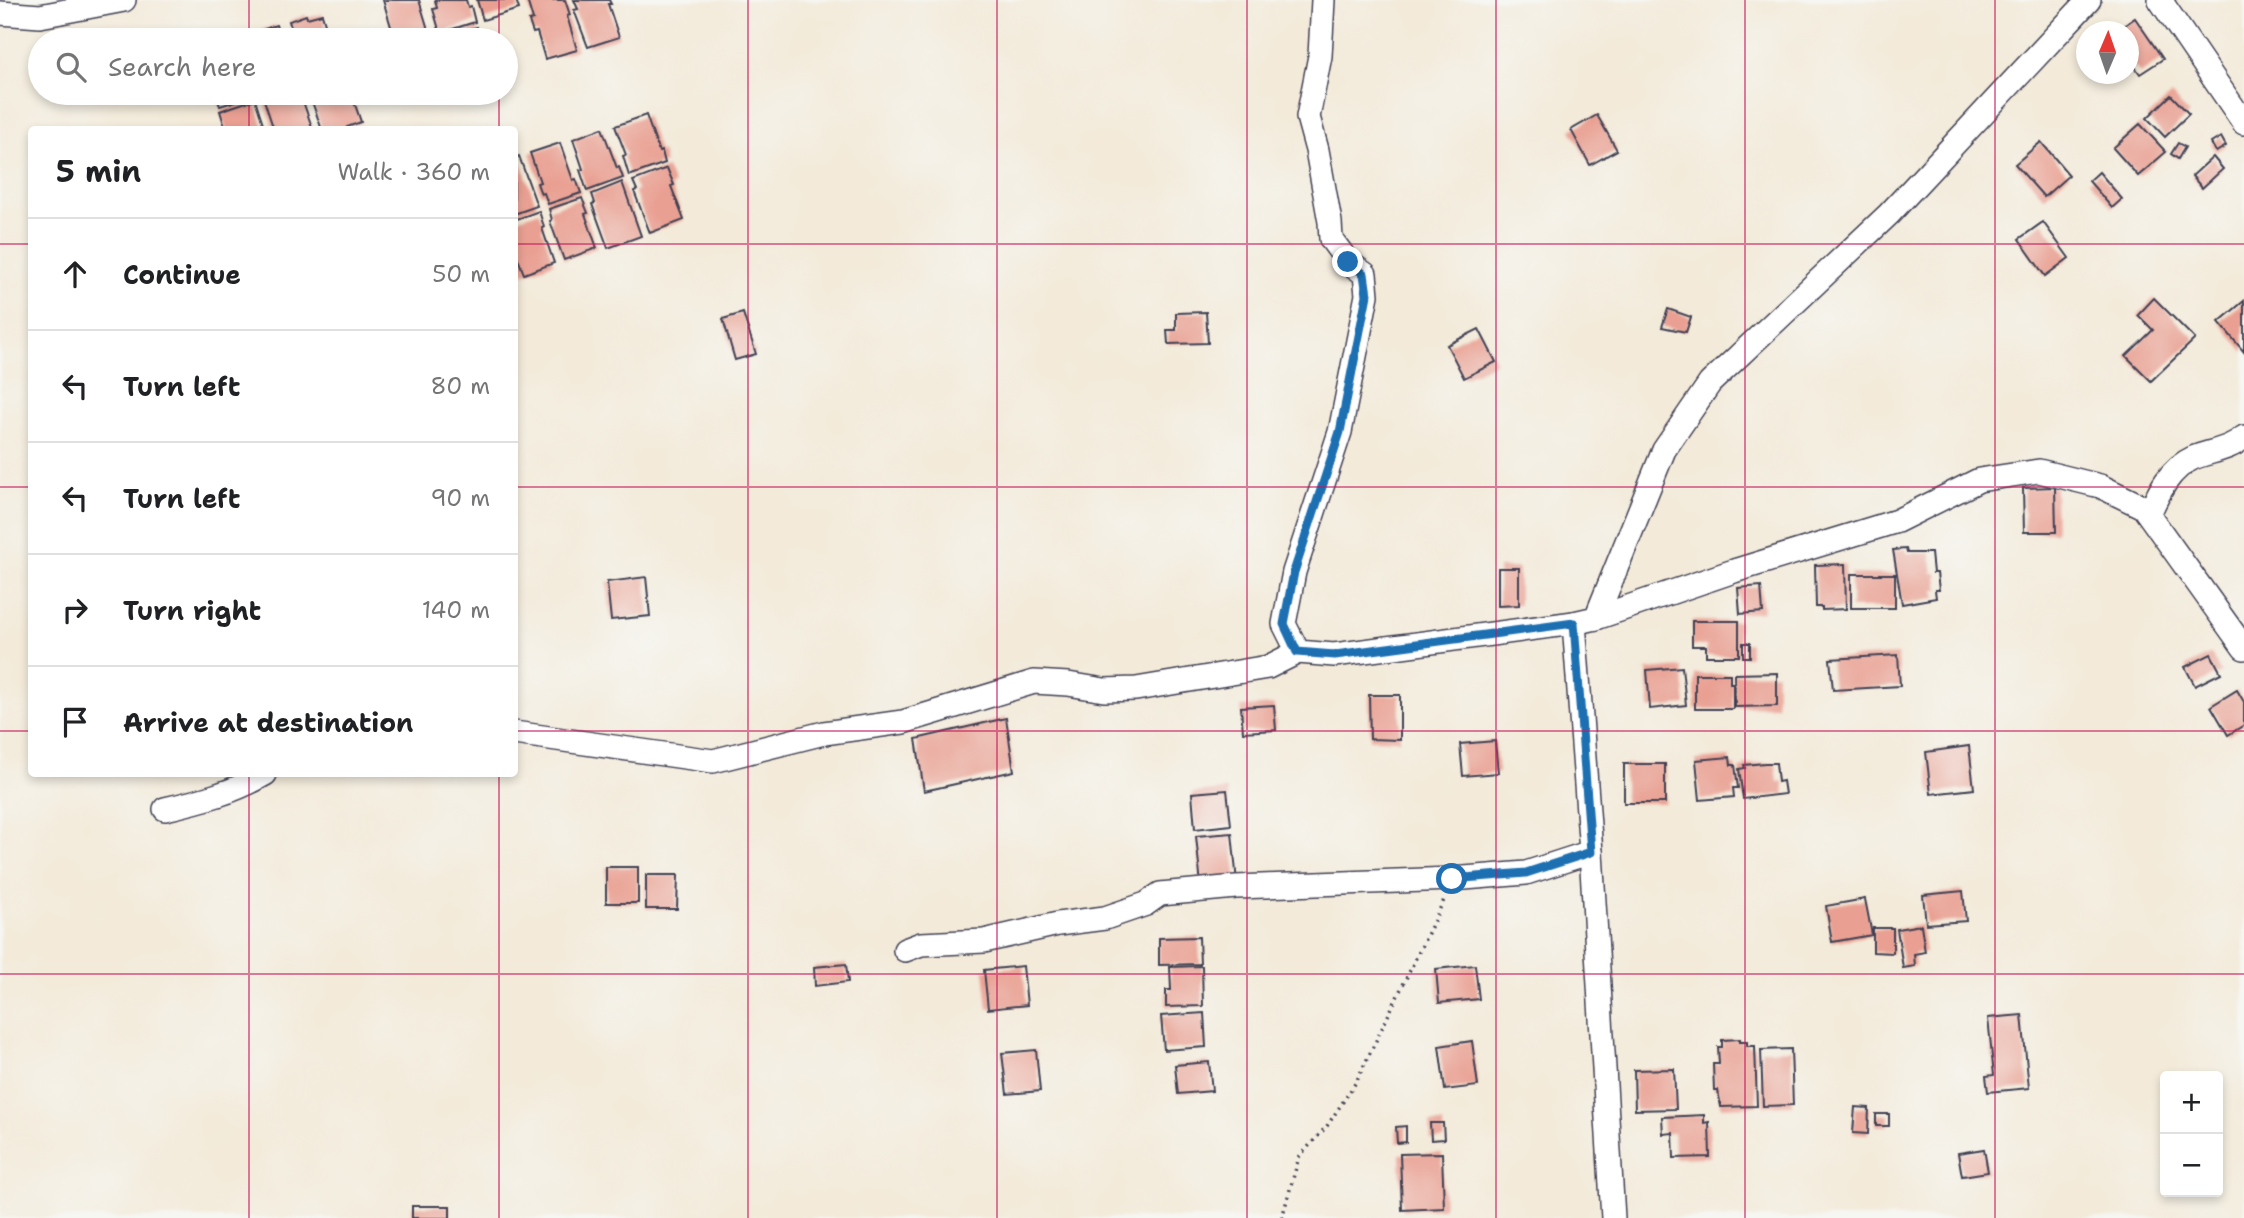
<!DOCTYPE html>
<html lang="en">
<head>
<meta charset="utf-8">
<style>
  :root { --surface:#fff; --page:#f2f2f2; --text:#202124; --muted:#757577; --line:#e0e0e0 }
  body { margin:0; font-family:"Shantell Sans",sans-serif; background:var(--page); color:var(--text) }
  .controls { position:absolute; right:21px; bottom:21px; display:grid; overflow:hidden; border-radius:7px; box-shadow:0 4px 10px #0003 }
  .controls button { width:63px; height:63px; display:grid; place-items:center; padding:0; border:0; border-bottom:2px solid var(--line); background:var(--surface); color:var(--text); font:35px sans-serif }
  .compass { position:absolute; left:2076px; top:21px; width:63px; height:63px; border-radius:50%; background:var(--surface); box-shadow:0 4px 10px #0003; rotate:2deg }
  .stop { position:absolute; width:21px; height:21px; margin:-16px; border:5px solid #1f6fb2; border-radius:50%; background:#fff }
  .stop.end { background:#1f6fb2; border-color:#fff; box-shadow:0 2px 7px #0008 }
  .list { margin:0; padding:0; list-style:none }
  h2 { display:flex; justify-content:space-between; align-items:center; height:91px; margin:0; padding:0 28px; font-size:30px }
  h2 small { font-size:23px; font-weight:400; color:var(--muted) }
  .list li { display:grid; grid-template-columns:46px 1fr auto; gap:21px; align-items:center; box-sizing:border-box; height:112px; padding:0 28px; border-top:2px solid var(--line) }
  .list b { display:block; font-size:26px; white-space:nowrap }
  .list em { font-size:23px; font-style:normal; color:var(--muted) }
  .icon { flex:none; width:38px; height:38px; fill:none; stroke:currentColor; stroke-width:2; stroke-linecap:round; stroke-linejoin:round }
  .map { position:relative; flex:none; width:2244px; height:1218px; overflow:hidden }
  .search { position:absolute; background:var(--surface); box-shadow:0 4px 10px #0003; left:28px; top:28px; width:490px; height:77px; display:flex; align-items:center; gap:18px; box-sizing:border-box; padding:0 24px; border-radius:38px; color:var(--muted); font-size:26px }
  .panel { position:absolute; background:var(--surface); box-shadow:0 4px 10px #0003; left:28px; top:126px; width:490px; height:651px; border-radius:7px }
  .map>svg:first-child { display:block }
</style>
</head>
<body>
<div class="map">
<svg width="2244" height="1218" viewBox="0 0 2244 1218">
  <rect width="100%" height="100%" fill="#f6f6f2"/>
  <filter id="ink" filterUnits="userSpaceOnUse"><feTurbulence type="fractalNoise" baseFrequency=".0143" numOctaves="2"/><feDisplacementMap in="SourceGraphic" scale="14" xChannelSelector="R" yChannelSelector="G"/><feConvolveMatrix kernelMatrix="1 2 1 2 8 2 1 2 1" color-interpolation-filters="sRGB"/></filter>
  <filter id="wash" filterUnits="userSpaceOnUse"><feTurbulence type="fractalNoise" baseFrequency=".00686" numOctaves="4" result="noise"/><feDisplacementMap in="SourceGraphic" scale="28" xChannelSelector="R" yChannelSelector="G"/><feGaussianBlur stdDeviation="1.57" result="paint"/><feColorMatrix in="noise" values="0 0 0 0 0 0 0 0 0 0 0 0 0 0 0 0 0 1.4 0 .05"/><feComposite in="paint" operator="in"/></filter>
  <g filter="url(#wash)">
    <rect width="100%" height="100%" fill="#f3ead9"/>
    <g id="blocks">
      <g fill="#e9a093">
        <polygon points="383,0 419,0 430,36 417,40 395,40"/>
        <polygon points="435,0 466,0 468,7 471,6 475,22 440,33 433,9 437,8"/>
        <polygon points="477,0 516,0 519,9 483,20"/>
        <polygon points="527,0 565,0 570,15 567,16 577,50 545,59 537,32 533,33 529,21 533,20"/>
        <polygon points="574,0 609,0 611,4 608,4 619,37 588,47 574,10 578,9"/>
        <polygon points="322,14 330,40 295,40 289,21 306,15 307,18"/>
        <polygon points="2135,18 2163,59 2140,74 2128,57 2128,32 2115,32"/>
        <polygon points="276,25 281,40 246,40 245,36"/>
        <polygon points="477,27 481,40 445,40 444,37"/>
        <polygon points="215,93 251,93 252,96 220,106"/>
        <polygon points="275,93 300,93 313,130 274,130 263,97"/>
        <polygon points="309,93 351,93 361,122 347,127 348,130 322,130"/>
        <polygon points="416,93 450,93 419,102"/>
        <polygon points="2171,95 2189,114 2165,137 2147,118"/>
        <polygon points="255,99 265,130 226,130 220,111"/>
        <polygon points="646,115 659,152 662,151 665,163 629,176 623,156 626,155 615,126"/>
        <polygon points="1597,115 1617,150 1590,165 1571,130"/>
        <polygon points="2140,124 2166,152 2138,176 2113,148"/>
        <polygon points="602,128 617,168 619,167 623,178 587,191 580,170 583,169 573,139"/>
        <polygon points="2221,137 2226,146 2216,152 2211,143"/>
        <polygon points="2041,142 2069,175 2044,197 2015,164"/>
        <polygon points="560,143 573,180 576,179 581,193 548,204 544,193 541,194 537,183 540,182 530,153"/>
        <polygon points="2178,143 2185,147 2178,159 2171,154"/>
        <polygon points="519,156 537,206 514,214 514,158"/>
        <polygon points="2213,157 2223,169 2202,188 2192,176"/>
        <polygon points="667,168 674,185 671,186 684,220 650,233 634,191 637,190 633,181"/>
        <polygon points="2099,172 2122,199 2112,208 2089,181"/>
        <polygon points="622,182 641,236 608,248 592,204 595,203 592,194"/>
        <polygon points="582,198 588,213 585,214 597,248 564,260 550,221 552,220 549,209"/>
        <polygon points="539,211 544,227 542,228 554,263 524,274 517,256 514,257 514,220"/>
        <polygon points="2043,222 2069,258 2045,276 2019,239"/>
        <polygon points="2154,298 2195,339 2151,381 2126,356 2153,330 2138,315"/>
        <polygon points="2244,301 2244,352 2219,322"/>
        <polygon points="1668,309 1691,317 1686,332 1662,327"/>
        <polygon points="1206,312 1208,343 1168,344 1167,330 1176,330 1176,313"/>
        <polygon points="743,313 756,354 735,360 723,319"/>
        <polygon points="1479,329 1496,362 1464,378 1447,345"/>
        <polygon points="2055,487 2056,532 2024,532 2023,488"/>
        <polygon points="1906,549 1907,553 1931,553 1933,573 1937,573 1939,590 1935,590 1936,598 1902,604 1893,550"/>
        <polygon points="1845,564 1846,609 1822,610 1822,607 1816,607 1815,565"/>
        <polygon points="1498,568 1519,568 1519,605 1498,606"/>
        <rect x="1851" y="574" width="44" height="34"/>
        <polygon points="646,577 650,616 611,620 607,582"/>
        <polygon points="1761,586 1763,612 1740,614 1738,588"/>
        <polygon points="1692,621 1739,621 1739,656 1706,656 1706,646 1692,646"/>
        <rect x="1743" y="643" width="7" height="14"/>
        <polygon points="2211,654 2221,673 2195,686 2185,667"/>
        <polygon points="1898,655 1900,686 1833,690 1830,659"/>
        <polygon points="1682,667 1686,705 1650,709 1647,670"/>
        <polygon points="1777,673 1777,706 1735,707 1734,674"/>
        <polygon points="1695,674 1730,674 1730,683 1733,683 1733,709 1695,709"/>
        <polygon points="2237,690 2244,702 2244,725 2228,735 2211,706"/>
        <polygon points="1369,695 1400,695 1400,740 1370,739"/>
        <polygon points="1274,705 1276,730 1243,732 1241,707"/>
        <polygon points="1006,718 1014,771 924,791 916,739"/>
        <polygon points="1495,741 1498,773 1463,776 1460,744"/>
        <polygon points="1969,746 1974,789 1931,794 1926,752"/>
        <polygon points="1730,757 1731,765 1735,765 1738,788 1733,788 1734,797 1700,800 1696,760"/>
        <polygon points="1765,763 1776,763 1778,782 1783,781 1785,794 1743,799 1739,769 1745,768 1744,765"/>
        <rect x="1624" y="764" width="41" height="39"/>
        <polygon points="1227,790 1231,825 1195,829 1192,793"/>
        <polygon points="1232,833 1237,882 1201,885 1196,836"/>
        <rect x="606" y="867" width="32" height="36"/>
        <polygon points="646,875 678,875 677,909 646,909"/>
        <polygon points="1963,891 1966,921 1926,924 1923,895"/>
        <polygon points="1865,899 1872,935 1832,942 1826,906"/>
        <polygon points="1921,925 1925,952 1914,954 1915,966 1903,968 1897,929"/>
        <polygon points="1873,928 1893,928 1893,953 1873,952"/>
        <polygon points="1199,937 1200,964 1159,965 1159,938"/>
        <polygon points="846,964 848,982 815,986 814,967"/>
        <polygon points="1475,965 1479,999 1439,1003 1436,969"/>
        <polygon points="1023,966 1027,1005 988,1009 984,970"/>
        <polygon points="1202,966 1203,1006 1166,1007 1166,990 1171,990 1170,967"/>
        <polygon points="1204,1013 1206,1047 1164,1050 1161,1016"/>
        <polygon points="2022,1015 2029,1088 1988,1092 1986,1076 1994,1075 1988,1018"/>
        <polygon points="1740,1039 1740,1042 1747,1042 1747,1046 1755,1046 1757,1106 1721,1107 1718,1090 1714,1090 1713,1064 1719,1064 1718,1047 1722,1047 1722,1040"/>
        <polygon points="1472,1041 1478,1086 1445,1090 1439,1046"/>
        <polygon points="1791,1049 1793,1105 1763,1106 1761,1050"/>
        <polygon points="1036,1050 1040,1091 1007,1094 1002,1053"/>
        <polygon points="1209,1062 1212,1091 1178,1094 1175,1065"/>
        <polygon points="1674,1069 1676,1109 1635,1110 1634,1070"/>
        <polygon points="1855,1107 1869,1108 1868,1134 1853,1133"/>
        <rect x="1876" y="1114" width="13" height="12"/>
        <polygon points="1704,1115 1704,1123 1709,1122 1710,1157 1674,1158 1673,1133 1663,1134 1662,1117"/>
        <polygon points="1430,1123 1443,1123 1444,1139 1431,1140"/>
        <polygon points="1406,1126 1406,1142 1397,1143 1396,1127"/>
        <polygon points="1984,1149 1988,1172 1962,1176 1958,1153"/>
        <polygon points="1442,1153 1444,1208 1402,1210 1400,1154"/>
        <rect x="412" y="1206" width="38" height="12"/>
      </g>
    </g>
  </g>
  <g filter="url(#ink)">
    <use href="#blocks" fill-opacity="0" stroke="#414053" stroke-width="2"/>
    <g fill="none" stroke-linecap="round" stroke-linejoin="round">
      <defs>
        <g id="minor">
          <polyline points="1323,0 1320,56 1308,117 1317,150 1330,222 1331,239 1348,262 1365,274 1367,295 1340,432 1294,572 1284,624 1298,652 1334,655 1574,623"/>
          <polyline points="2160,0 2244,123"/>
          <polyline points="0,13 40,16 124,0"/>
          <path d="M2149,514C2159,492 2169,469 2193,458C2210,451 2229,450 2244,437"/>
          <polyline points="1596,618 1734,571 1897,521 1979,480 2039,471 2100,486 2143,507 2244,648"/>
          <polyline points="514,733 713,761 824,733 903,722 1034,682 1068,684 1104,690 1136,689 1268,667 1298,652"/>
          <path d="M165,809C200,801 235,792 265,774"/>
          <polyline points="1591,852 1574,623 1596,618 1664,450 1710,383 1889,214 2089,0"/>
          <polyline points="905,950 921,944 984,941 1058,924 1105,918 1146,904 1160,894 1236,887 1452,879 1526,873 1591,852 1613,1218"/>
        </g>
      </defs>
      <use href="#minor" stroke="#414053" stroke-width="26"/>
      <polyline stroke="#414053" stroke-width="3.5" stroke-dasharray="2 5" stroke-linecap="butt" points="1282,1218 1299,1157 1327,1126 1356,1082 1444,900"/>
      <use href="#minor" stroke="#fff" stroke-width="23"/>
    </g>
  </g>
  <g fill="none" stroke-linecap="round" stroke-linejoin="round" filter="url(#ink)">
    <polyline stroke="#1f6fb2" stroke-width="9" points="1348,262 1364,274 1367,295 1340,432 1294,572 1284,624 1297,652 1335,655 1574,623 1591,852 1526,873 1452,879"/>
  </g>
  <path fill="none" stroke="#c2185b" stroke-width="2" stroke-opacity="0.55" d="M249,0V40M499,0V40M748,0V1218M997,0V1218M1247,0V1218M1496,0V1218M1745,0V1218M1995,0V1218M249,93V130M499,93V130M0,244H32M514,244H2244M0,487H32M514,487H2244M0,731H32M514,731H2244M249,774V1218M499,774V1218M0,974H2244"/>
</svg>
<div class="controls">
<button>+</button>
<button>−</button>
</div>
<svg class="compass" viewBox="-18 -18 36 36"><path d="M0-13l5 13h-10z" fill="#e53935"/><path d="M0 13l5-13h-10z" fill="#757577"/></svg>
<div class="stop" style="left:1452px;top:879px"></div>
<div class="stop end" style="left:1348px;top:262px"></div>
<div class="search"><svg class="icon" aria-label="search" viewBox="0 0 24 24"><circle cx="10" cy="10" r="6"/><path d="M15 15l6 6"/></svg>Search here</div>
<section class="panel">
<h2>5 min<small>Walk · 360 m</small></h2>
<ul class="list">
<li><svg class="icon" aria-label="ahead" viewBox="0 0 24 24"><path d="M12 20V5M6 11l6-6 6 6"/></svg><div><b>Continue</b></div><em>50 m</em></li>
<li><svg class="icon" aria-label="left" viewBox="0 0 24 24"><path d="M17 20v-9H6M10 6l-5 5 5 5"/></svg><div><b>Turn left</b></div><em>80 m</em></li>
<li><svg class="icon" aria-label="left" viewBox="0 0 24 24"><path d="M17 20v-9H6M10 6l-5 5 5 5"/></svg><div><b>Turn left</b></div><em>90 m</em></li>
<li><svg class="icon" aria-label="right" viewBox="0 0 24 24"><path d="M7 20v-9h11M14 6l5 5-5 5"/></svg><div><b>Turn right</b></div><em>140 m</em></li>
<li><svg class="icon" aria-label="arrive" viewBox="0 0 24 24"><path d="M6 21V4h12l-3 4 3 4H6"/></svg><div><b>Arrive at destination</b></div></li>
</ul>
</section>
</div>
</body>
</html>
